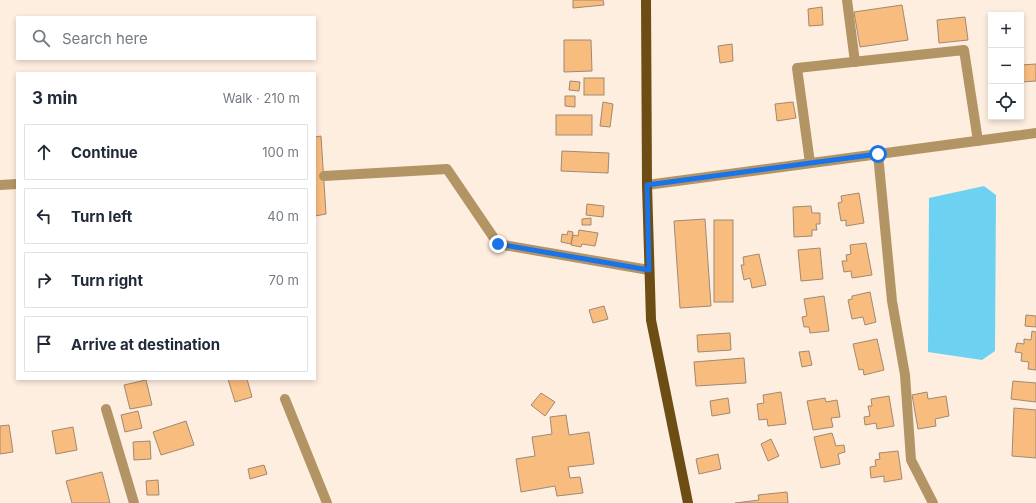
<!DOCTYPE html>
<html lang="en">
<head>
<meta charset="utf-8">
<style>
  :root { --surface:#fff; --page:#f6f6f7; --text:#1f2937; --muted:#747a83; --line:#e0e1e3 }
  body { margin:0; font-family:Inter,sans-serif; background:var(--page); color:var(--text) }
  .controls { position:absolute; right:12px; top:12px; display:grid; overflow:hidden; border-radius:0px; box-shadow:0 2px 6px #0003 }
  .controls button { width:36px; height:36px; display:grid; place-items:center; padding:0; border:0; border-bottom:1px solid var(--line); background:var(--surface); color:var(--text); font:20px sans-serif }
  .stop { position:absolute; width:12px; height:12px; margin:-9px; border:3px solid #1a73e8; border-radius:50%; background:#fff }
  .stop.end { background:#1a73e8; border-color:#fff; box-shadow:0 1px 4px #0008 }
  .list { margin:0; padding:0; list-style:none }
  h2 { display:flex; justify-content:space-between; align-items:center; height:52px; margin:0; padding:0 16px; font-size:17px }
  h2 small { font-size:13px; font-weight:400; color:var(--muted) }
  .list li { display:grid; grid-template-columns:26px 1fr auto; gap:12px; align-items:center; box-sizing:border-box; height:56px; margin:0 8px 8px; padding:0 8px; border:1px solid var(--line); border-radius:0px }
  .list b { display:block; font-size:15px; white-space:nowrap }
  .list em { font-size:13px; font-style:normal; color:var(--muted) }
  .icon { flex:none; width:22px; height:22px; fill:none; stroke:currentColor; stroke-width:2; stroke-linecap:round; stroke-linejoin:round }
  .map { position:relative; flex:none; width:1036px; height:503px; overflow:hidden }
  .search { position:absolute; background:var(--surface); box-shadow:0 2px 6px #0003; left:16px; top:16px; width:300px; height:44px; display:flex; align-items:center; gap:10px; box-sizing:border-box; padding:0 14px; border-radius:0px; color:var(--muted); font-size:15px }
  .panel { position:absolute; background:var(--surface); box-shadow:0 2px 6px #0003; left:16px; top:72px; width:300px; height:308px; border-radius:0px }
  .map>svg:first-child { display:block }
</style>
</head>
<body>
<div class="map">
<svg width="1036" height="503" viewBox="0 0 1036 503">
  <rect width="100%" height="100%" fill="#feeee0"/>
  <polygon fill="#6dd2f1" points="984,186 996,195 995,351 982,360 928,352 929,198"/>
  <g fill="#f7bc7e" stroke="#a08973">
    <polygon points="573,0 603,0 604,5 573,8"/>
    <polygon points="902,5 908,40 860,47 854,12"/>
    <polygon points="822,7 823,25 809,26 808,9"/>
    <polygon points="965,17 968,40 939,43 937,20"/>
    <polygon points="564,40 591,40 592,71 564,72"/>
    <polygon points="732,44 733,61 720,63 718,46"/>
    <polygon points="1036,64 1036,81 1022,82 1021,65"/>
    <rect x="584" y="78" width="20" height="17"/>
    <polygon points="570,81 580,82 579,91 569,90"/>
    <polygon points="565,96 575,96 575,107 565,106"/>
    <polygon points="603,102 613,104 610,127 600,126"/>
    <polygon points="793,102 796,118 777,121 775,104"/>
    <rect x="556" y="115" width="36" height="20"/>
    <polygon points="321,136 326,214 315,216 315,137"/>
    <polygon points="562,151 609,153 608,173 561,171"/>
    <polygon points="859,193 864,223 846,226 846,220 841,221 838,203 842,202 841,196"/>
    <polygon points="587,204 604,206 603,217 586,215"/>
    <polygon points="811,206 812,213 820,213 820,224 816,224 817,230 812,230 812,236 794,237 793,207"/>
    <polygon points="591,218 591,225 582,225 582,219"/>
    <polygon points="705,219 711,306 680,308 674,221"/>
    <rect x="714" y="220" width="19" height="82"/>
    <polygon points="579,230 598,233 595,246 582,244 581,247 571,245 573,235 578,236"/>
    <polygon points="568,231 573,232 571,244 561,242 562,234 567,235"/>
    <polygon points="866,243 872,275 852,278 851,271 844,272 842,261 847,261 846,255 851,254 850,245"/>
    <polygon points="820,248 823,279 801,281 798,250"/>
    <polygon points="759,254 766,285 752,288 750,278 744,280 741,265 744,265 743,257"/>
    <polygon points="870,292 876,322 865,325 863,317 852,319 848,300 852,299 852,296"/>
    <polygon points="824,296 829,331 810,333 809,327 804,327 802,317 807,316 804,299"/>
    <polygon points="604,306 608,319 593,323 589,310"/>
    <polygon points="1026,315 1036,316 1036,327 1025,326"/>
    <polygon points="1032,331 1036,332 1036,370 1028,369 1029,362 1021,361 1022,353 1015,352 1017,343 1024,344 1024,339 1031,340"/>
    <polygon points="730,333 731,350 698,352 697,335"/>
    <polygon points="877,339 884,370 864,375 863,369 859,370 853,344"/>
    <polygon points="809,351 812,365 802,367 799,352"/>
    <polygon points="744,358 746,383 696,386 694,362"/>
    <polygon points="228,379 247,379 252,397 235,402"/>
    <polygon points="146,380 152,405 130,409 124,385"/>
    <polygon points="1013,381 1036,383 1036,402 1011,399"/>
    <polygon points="781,392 786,424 768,426 767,419 759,420 757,404 764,403 763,395"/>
    <polygon points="927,392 928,399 946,396 949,416 935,419 936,426 918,429 912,395"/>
    <polygon points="541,393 555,402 545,416 531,405"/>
    <polygon points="889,396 894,426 877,429 876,423 865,425 864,417 870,416 868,406 872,406 871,399"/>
    <polygon points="728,398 730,413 712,416 710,401"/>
    <polygon points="825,398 826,402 837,400 840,417 831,418 833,427 813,430 807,401"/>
    <polygon points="1014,408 1036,410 1036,458 1012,456"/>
    <polygon points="138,411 142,428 125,432 121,415"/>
    <polygon points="566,415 569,435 589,432 594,464 568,467 570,478 580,477 583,493 557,496 555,486 521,492 516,459 535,456 532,437 552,434 550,417"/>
    <polygon points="186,421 194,445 161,455 153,432"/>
    <polygon points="9,425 13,452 0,454 0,426"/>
    <polygon points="73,427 77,450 56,454 52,431"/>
    <polygon points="832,433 836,446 844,445 845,452 838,454 840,464 821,468 814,437"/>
    <polygon points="771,439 779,456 768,461 761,444"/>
    <polygon points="150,441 151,459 134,460 133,442"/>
    <polygon points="898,451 902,479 884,482 884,476 871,478 870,467 876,466 875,460 880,459 879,453"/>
    <polygon points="718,454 721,469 699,474 696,459"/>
    <polygon points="264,465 267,474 250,479 248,469"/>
    <polygon points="102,472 110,503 72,503 66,481"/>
    <polygon points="158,480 159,495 147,495 146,481"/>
    <polygon points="787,492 788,503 735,503 759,500 758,495"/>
  </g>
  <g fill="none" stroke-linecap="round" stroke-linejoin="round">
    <g stroke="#b39565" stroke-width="10">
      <polyline points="847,0 855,62"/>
      <polyline points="878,154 892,301 905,375 911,460 933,503"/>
      <polyline points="810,163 797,68 964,50 978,141"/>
      <polyline points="324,176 447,169 498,244 649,270"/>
      <polyline points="0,185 17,184"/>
      <polyline points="647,185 1036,133"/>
      <polyline points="285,399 327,503"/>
      <polyline points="106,409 134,503"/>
    </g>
    <polyline stroke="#6d4d13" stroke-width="10" points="646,0 647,185 651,320 688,503"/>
  </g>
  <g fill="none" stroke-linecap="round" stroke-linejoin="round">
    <polyline stroke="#1a73e8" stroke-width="5" points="498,244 649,270 647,185 878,154"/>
  </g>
</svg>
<div class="controls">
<button>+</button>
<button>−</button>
<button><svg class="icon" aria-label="locate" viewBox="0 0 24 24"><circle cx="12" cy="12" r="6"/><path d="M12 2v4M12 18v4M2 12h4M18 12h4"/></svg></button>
</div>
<div class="stop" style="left:878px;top:154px"></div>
<div class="stop end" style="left:498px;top:244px"></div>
<div class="search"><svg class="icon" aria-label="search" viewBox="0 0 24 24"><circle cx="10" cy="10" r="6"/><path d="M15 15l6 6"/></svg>Search here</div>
<section class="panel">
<h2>3 min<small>Walk · 210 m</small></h2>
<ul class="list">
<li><svg class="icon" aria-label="ahead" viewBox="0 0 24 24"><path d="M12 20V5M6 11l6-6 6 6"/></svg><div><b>Continue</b></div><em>100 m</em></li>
<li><svg class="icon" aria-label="left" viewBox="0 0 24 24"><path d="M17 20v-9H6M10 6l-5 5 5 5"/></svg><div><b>Turn left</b></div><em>40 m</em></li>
<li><svg class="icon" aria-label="right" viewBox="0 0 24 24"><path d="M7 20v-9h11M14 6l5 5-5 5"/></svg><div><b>Turn right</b></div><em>70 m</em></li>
<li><svg class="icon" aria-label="arrive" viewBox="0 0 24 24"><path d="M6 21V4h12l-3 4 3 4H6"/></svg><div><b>Arrive at destination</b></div></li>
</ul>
</section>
</div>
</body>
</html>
